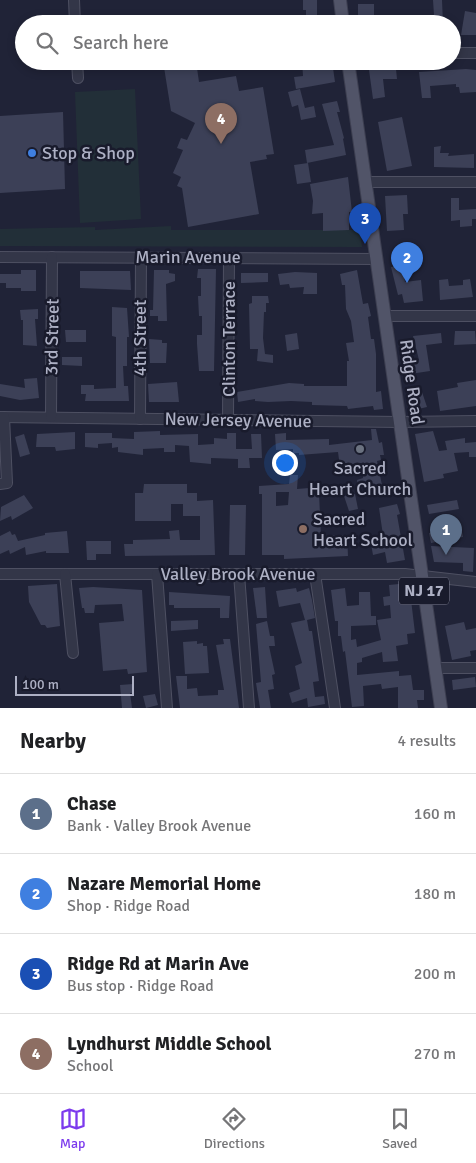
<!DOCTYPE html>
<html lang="en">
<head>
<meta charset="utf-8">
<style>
  :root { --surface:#fff; --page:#f6f6f6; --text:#202124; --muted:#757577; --line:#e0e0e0; --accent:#7c3aed }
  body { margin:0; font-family:Signika,sans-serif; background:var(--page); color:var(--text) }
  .scale { position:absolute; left:15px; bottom:12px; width:119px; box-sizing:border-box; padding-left:5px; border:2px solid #adb0c4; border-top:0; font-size:14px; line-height:18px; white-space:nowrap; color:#adb0c4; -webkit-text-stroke:4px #191b2c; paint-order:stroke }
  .you { position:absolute; left:284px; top:462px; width:18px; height:18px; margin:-12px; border:4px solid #fff; border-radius:50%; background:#1a73e8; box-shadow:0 0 0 8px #1a73e833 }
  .badge { display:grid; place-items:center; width:32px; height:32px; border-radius:50%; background:var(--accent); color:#fff; font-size:16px; font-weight:700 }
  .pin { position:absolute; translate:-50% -41px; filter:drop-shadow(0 1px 2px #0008) }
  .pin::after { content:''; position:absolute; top:26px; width:18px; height:15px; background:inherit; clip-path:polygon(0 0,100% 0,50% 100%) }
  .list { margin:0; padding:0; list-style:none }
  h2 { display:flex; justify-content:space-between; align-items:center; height:65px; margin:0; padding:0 20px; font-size:21px }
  h2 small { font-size:16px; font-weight:400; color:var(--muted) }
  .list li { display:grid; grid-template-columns:32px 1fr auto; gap:15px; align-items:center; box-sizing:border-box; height:80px; padding:0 20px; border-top:1px solid var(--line) }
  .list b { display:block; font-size:19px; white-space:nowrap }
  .list p { margin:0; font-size:16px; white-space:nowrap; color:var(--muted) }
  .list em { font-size:16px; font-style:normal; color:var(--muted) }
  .icon { flex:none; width:28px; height:28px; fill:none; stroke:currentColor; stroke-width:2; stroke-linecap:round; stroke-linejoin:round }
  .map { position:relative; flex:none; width:476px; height:708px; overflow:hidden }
  .search { position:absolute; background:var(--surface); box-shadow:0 2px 8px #0003; left:15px; right:15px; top:15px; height:55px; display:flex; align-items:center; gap:12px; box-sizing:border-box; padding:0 18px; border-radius:28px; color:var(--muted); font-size:19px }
  .sheet { height:385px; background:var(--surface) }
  nav { display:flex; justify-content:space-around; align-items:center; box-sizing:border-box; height:70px; border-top:1px solid var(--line); background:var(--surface); font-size:14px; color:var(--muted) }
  nav a { display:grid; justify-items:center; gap:2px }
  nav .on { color:var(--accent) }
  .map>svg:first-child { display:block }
</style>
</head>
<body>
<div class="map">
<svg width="476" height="708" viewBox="0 0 476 708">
  <rect width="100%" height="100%" fill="#202337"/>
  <g fill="#222f38">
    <polygon points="135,89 141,219 80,223 75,92"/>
    <polygon points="171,226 171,230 360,230 362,247 0,246 0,229 95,227 95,230"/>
  </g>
  <g fill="#3c4057" fill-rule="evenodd">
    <polygon points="303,0 317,0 317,15 328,15 328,24 306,24 306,10 303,10"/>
    <polygon points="433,0 442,0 443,24 408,24 408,17 434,15"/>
    <polygon points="358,4 374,4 374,16 378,16 378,24 358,24"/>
    <polygon points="465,11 476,13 476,35 461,35"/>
    <polygon points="163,61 196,61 199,82 236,76 239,91 263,87 274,154 266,155 267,159 250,162 259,214 188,227 182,188 177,186 181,177 173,173 183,150 177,148 181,138 187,140 195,123 171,111"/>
    <polygon points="302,61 332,61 335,82 296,89 294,77 303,76"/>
    <polygon points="396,69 397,79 383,79 385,97 373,99 369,70"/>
    <polygon points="466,69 476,70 476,92 460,93 459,87 456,87 456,84 430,86 431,98 422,98 419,72"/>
    <polygon points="300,89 305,108 314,106 316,117 301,120 298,105 292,107 288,92"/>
    <polygon points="337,101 340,112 337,112 344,138 343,139 346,155 307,163 305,150 334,145 322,104"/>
    <polygon points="63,112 65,189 0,193 0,116"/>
    <polygon points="402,117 412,166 387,171 378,122"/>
    <polygon points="441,146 440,153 449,153 448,156 474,154 474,168 434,167 434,147"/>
    <polygon points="308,163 311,182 297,184 294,165"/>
    <polygon points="348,177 352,212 349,212 349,230 323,231 323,213 312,214 313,201 310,184"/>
    <polygon points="407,195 408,214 403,214 404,230 387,231 385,196"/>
    <polygon points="451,198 459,198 459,210 476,209 476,219 472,219 472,226 460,227 460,220 451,221"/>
    <polygon points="402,266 405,282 421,280 423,301 404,303 402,294 398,295 391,267"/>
    <polygon points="198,269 216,269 214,371 199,371 197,344 197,335 202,335 202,316 199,316 198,296 201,296 201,278 197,278"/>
    <polygon points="21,270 36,270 36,291 21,291 21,288 6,288 6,283 0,283 0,274 21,274"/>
    <polygon points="154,270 169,270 169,273 175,274 175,281 166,284 167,321 158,321 158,316 150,316 150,310 153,310"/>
    <polygon points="357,270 363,304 368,303 371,316 368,317 371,339 374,339 376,354 376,392 381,391 383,409 374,410 373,406 348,409 347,406 312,405 312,402 291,401 268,402 255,401 255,399 238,402 237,392 289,383 304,384 304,386 347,386 347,361 349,361 346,343 354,342 351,321 346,309 345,285 342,285 340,274"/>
    <polygon points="80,271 130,271 131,290 80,288"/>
    <polygon points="295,272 317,273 317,294 303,294 304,287 290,288 289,284 280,285 278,274"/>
    <polygon points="241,273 268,273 268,282 241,283"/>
    <polygon points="448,279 449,286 463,285 463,280 470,279 473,297 440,300 439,280"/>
    <polygon points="252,296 268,296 269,303 266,303 266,312 264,312 263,338 265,354 273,355 273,363 257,361 258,349 250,349 249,304 252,303"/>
    <polygon points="112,307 127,308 129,337 127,337 127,366 123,366 124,386 128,386 129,401 85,401 86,394 81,394 81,385 94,385 94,389 116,388 116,337 112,336"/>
    <polygon points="38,309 38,319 35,319 37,346 23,345 23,320 21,320 20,310"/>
    <polygon points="65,330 86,330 86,342 66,342"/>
    <polygon points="455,331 475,331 476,344 454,345"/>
    <polygon points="297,333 299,349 287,351 285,335"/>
    <polygon points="441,333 442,343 426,345 430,371 410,374 408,361 419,360 413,336"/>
    <polygon points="149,339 162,340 162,343 167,343 166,363 150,363"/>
    <polygon points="62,357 82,357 82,366 62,365"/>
    <polygon points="37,378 39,398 20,400 0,396 0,384 25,388 24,379"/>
    <polygon points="476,380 476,406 440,411 437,391 458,387 457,383"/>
    <polygon points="177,382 179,402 149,402 148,384"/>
    <polygon points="422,392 427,407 414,410 411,395"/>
    <polygon points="371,429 376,429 379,443 382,442 384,455 380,455 381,460 377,461 382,485 358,489 357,480 363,478 361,463 340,467 338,452 299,455 299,453 293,453 293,449 276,450 275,434 286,433 286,440 329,439 329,445 372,440"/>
    <polygon points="160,431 160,435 198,434 198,445 214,444 214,438 227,439 227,433 236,433 236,449 252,449 251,434 261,434 262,458 249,458 250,468 238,468 238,459 211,458 211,464 190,462 189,446 175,445 175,452 164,452 164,448 143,449 143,455 118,452 118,447 112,448 112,443 98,444 98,448 85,447 85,433 112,433 112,438 134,439 134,432"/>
    <polygon points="433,431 439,451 447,450 445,441 465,438 465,443 476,442 476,457 469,457 469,452 454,453 458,471 443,474 444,478 424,482 415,434"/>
    <polygon points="75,432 75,449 56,451 55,447 36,447 37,434"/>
    <polygon points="24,434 30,454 20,457 15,437"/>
    <path d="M290,475H298L297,489L309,488V493H319L321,536L347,535L348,556L284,559V555H262V494H259V486L289,484ZM276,492H289L288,505L276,506Z"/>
    <polygon points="144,484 187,484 187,493 197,493 197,501 213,500 215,555 125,556 124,544 133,544 133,540 170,539 169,531 179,530 180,540 200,540 200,516 183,516 183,504 171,504 171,521 135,521 135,493 143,493"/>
    <polygon points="355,494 358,509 349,511 344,496"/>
    <polygon points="24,495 33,508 12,520 11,516 0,521 1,507"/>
    <polygon points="457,500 459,509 429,514 427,505"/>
    <polygon points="397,504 400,514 397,515 405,560 387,563 385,552 373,555 371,544 384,542 379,508"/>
    <polygon points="230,505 246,505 245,555 229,555"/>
    <polygon points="461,527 463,537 431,543 429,533"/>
    <polygon points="10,531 12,535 15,534 18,541 45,535 45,533 67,531 69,553 46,553 46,551 26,555 25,547 10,554 9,550 0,554 0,536"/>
    <polygon points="86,541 111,541 111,554 96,554 96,560 87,560"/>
    <polygon points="431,546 474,548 473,572 463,571 463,563 434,562"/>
    <polygon points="409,583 415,633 407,634 408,644 396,646 398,661 383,662 382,652 362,658 362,662 357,663 357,675 399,671 399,676 411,675 413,690 424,690 424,700 417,700 418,708 398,708 398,687 382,689 381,684 363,686 364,706 352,707 345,651 343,652 341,636 338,636 338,621 335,621 331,590 345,588 347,606 359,605 359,592 370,592 371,616 376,616 376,625 351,626 351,640 356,639 357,647 381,640 377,620 391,618 390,605 384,606 383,597 390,596 389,585"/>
    <polygon points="57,584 60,626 47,628 45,625 41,625 29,602 28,586"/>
    <polygon points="93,587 142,590 147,672 128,674 127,669 103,671 99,623 124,621 122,604 95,605 94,613 85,613 84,608 82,608 79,588"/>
    <polygon points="265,587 267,618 257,618 253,588"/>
    <polygon points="296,588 297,592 309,588 312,600 315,618 307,620 309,631 312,631 319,681 313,682 315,697 324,696 325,704 308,707 307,698 292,703 289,693 300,689 295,666 302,663 291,623 305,620 300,603 279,607 276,591"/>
    <polygon points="169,592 230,596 229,618 220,618 220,608 174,608 174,605 169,605"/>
    <polygon points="198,620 198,629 171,631 171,621"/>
    <polygon points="267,621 270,636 274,636 275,646 269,646 275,674 272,675 274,689 268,690 271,708 260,708 256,683 261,682 256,624"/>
    <polygon points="464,622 466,630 476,628 476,650 470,651 471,656 452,660 445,626"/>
    <polygon points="223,639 230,639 239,708 180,708 176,676 187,676 187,689 197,688 198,696 218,695 218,690 224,690 216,645 224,644"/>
    <polygon points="197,641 197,644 203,643 203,646 207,646 209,673 185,674 183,642"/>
    <polygon points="475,677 476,687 453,690 452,680"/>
    <polygon points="133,684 134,693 130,693 132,708 122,708 120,685"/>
    <polygon points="155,694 158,705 146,708 143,696"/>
  </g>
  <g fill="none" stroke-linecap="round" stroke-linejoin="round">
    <defs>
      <g id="minor">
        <polyline points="74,0 75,24"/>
        <polyline points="452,53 476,53"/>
        <polyline points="77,61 78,78"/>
        <polyline points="365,182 476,182"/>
        <polyline points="0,257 376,259"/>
        <polyline points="385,316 476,316"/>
        <polyline points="0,417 400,422 476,421"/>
        <polyline points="51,417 52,257"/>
        <polyline points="140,419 141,257"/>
        <polyline points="228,420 229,258"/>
        <polyline points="0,484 7,483 4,417"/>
        <polyline points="0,574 405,574 476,582"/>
        <polyline points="65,574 73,653"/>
        <polyline points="157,574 167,708"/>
        <polyline points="239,574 249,708"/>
        <polyline points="315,574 335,708"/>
        <polyline points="435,668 476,668"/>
      </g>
      <g id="major">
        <polyline points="340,0 343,24"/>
        <polyline points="348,61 441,708"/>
      </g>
    </defs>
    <use href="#minor" stroke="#4e5062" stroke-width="12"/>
    <use href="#major" stroke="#3d3f51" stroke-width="14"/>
    <use href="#minor" stroke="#333648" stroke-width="10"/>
    <use href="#major" stroke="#515468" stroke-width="12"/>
  </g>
  <circle fill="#3f7fe0" stroke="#191b2c" stroke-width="2" cx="32" cy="153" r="5"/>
  <circle fill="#6b7280" stroke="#191b2c" stroke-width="2" cx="360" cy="449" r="5"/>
  <circle fill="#8d6e63" stroke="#191b2c" stroke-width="2" cx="303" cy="529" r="5"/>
  <g text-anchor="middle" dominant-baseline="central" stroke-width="5" stroke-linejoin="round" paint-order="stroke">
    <rect fill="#191b2c" stroke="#818396" stroke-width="1" x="399" y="577.5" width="50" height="27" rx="4"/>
    <g font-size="16" font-weight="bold" fill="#adb0c4">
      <text x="424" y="591">NJ 17</text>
    </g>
    <g font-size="18" fill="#adb0c4" stroke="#191b2c" text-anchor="start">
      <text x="42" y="153">Stop &amp; Shop</text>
      <text x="360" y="468" text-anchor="middle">Sacred<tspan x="360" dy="21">Heart Church</tspan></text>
      <text x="313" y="519">Sacred<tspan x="313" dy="21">Heart School</tspan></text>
    </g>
    <g font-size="18" fill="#adb0c4" stroke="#191b2c">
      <text x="188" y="257">Marin Avenue</text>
      <text transform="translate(52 337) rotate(-89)">3rd Street</text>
      <text transform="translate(140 338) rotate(-90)">4th Street</text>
      <text transform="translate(229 339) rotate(-90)">Clinton Terrace</text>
      <text transform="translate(412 382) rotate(82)">Ridge Road</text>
      <text transform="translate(238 420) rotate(1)">New Jersey Avenue</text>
      <text x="238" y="574">Valley Brook Avenue</text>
    </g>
  </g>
</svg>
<div class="scale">100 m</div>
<div class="you"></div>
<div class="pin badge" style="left:446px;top:555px;background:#5c6f8a">1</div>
<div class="pin badge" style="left:407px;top:283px;background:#3f7fe0">2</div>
<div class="pin badge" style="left:365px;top:244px;background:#1a4fb4">3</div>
<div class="pin badge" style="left:221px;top:144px;background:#8d6e63">4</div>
<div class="search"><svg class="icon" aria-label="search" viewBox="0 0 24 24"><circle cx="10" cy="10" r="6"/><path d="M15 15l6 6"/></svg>Search here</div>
</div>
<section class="sheet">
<h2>Nearby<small>4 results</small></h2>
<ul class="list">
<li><span class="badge" style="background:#5c6f8a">1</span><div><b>Chase</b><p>Bank · Valley Brook Avenue</p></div><em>160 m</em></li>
<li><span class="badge" style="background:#3f7fe0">2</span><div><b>Nazare Memorial Home</b><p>Shop · Ridge Road</p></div><em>180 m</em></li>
<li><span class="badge" style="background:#1a4fb4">3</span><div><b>Ridge Rd at Marin Ave</b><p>Bus stop · Ridge Road</p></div><em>200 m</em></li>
<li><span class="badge" style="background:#8d6e63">4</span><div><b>Lyndhurst Middle School</b><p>School</p></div><em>270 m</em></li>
</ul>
</section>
<nav>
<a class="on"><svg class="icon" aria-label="map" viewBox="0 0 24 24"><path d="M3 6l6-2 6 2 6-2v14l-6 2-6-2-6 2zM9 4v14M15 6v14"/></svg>Map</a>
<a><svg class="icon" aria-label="directions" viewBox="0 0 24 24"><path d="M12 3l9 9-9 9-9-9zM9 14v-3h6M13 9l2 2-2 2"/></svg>Directions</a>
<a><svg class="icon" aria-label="saved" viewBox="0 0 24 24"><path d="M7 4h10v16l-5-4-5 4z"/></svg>Saved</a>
</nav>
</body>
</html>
